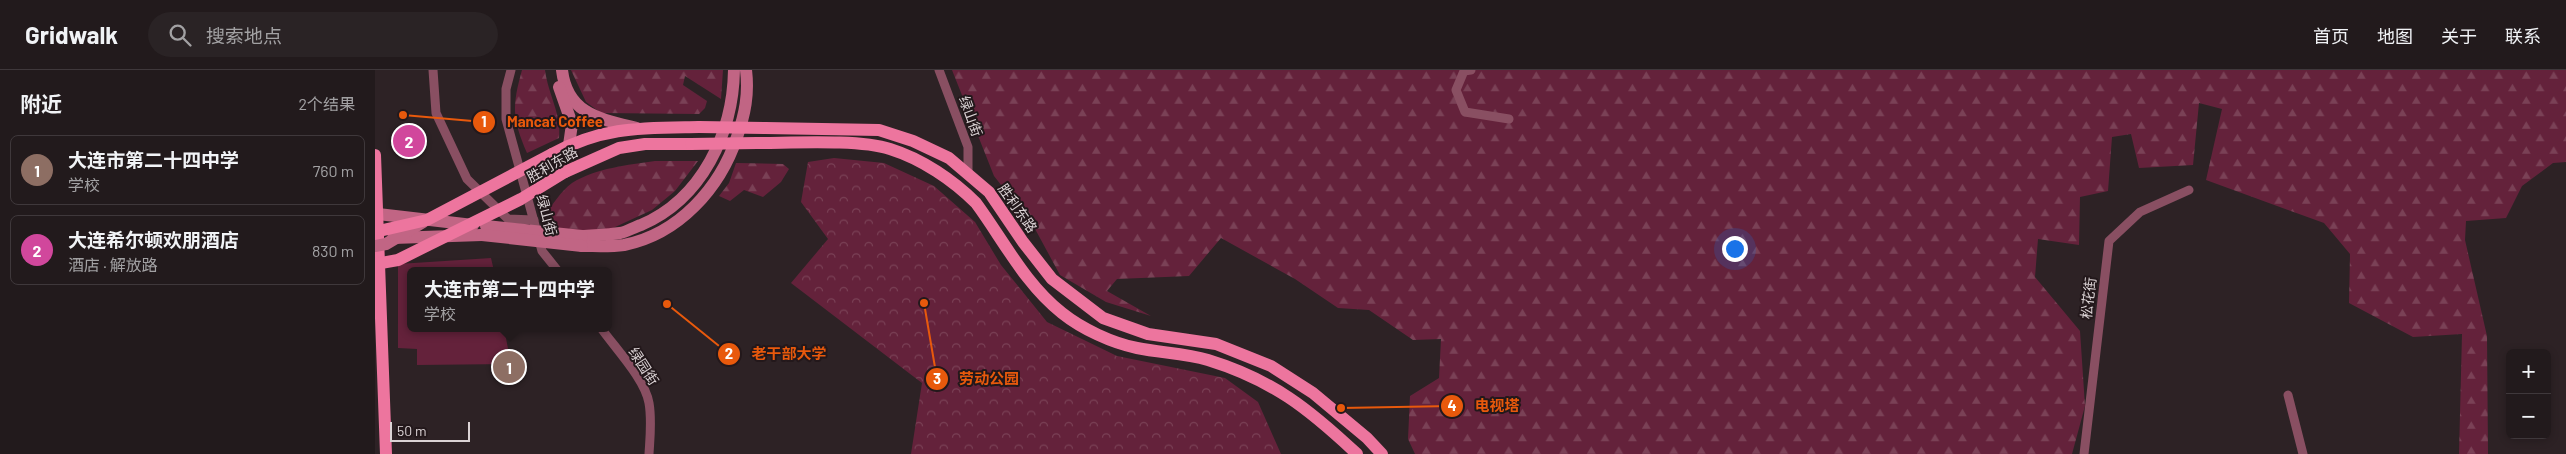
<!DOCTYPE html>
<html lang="zh">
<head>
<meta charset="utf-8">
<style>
  :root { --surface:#221a1c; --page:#2a2325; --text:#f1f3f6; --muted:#a2a1a3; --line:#3f383b; --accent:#54cadd }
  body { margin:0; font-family:Barlow,"Noto Sans SC",sans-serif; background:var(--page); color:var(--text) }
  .controls { position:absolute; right:15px; bottom:15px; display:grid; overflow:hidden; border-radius:8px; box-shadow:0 2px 8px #0003 }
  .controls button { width:45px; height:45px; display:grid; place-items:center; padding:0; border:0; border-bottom:1px solid var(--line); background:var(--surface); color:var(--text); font:25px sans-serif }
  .scale { position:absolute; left:15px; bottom:12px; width:80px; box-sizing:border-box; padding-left:5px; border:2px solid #dbd3d5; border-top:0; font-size:14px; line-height:18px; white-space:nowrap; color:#dbd3d5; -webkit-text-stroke:4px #23181b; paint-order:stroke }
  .you { position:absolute; left:1359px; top:178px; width:18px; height:18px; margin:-12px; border:4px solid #fff; border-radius:50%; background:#1a73e8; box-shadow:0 0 0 8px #1a73e833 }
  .badge { display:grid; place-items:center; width:32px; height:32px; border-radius:50%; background:var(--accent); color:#fff; font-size:16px; font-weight:700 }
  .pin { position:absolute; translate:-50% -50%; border:2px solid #fff; box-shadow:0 1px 5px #0006 }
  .popup { position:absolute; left:32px; top:197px; width:205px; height:65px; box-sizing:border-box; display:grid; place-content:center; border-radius:8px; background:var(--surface); filter:drop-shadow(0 1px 4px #0005); font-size:16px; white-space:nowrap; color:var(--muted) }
  .popup b { font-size:19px; color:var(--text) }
  .popup::after { content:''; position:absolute; left:50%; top:100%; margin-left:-10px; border:10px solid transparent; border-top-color:var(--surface) }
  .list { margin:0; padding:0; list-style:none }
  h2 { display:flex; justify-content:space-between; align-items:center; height:65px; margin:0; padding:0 20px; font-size:21px }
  h2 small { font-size:16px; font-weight:400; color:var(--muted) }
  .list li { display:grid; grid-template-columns:32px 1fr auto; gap:15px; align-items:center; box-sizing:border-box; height:70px; margin:0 10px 10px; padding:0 10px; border:1px solid var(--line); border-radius:8px }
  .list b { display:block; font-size:19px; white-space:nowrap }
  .list p { margin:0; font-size:16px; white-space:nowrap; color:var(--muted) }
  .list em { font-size:16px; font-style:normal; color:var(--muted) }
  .icon { flex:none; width:28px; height:28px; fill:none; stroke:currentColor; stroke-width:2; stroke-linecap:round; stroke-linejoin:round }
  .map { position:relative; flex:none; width:2191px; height:384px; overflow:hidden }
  header { display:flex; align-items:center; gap:30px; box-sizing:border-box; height:70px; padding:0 25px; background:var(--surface); border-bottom:1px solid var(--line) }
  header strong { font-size:24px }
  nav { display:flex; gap:28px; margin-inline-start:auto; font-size:18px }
  .search { width:350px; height:45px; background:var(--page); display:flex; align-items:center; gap:12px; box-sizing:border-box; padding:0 18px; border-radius:28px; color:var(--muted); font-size:19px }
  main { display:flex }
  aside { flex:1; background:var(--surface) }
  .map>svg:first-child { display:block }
</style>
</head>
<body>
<header>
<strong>Gridwalk</strong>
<div class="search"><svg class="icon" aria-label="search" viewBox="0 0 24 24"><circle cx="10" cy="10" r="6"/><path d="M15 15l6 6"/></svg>搜索地点</div>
<nav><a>首页</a><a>地图</a><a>关于</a><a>联系</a></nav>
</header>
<main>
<aside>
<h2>附近<small>2个结果</small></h2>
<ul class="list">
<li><span class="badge" style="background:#8d6e63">1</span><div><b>大连市第二十四中学</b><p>学校</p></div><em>760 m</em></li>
<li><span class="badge" style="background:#d1479c">2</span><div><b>大连希尔顿欢朋酒店</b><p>酒店 · 解放路</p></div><em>830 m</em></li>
</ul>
</aside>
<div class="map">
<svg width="2191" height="384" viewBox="0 0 2191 384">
  <defs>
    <pattern id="forest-firs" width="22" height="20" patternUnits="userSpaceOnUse" patternTransform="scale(1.25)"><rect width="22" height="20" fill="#64223b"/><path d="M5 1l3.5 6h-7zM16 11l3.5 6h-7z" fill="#7a4156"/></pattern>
    <pattern id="park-crowns" width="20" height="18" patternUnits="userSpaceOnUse" patternTransform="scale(1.25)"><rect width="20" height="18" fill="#64223b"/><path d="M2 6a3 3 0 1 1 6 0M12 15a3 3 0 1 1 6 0" fill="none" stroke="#7a4156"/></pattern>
  </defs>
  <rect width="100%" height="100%" fill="#2d2225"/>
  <polygon fill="#64223b" points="116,188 119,201 35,201 35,258 129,258 136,294 42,295 42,279 23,278 23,194"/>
  <g fill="url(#forest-firs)">
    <path d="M147,0H170C173,24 187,45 184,68L152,83C137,48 137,36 147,0Z"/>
    <polygon points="196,0 348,0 346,29 310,6 308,15 332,31 330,38 324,44 226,43 211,32"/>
    <polygon points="577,0 2191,0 2191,92 2178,93 2147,116 2131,148 2091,151 2090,170 2112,266 2113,384 2084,384 2087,264 2038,267 1974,233 1975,184 1949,153 1831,110 1847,39 1824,33 1818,95 1764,98 1756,64 1737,67 1733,121 1705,127 1704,175 1663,169 1660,207 1705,261 1710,336 1697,384 1040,384 1033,369 1035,326 1064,308 1066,269 1038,270 994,240 963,238 920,209 846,168 814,206 742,209 732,221 776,246 731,232 685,205 659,157 619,106"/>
    <path d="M280,91H323L300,121L277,140L238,158L204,165L174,156L170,146C177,135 186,121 197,113C221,98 253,95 280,91Z"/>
    <polygon points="361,93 408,94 414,99 406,112 388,127 369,120 355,131 344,126 354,113"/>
  </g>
  <polygon fill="url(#park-crowns)" points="459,88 509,93 559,116 600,152 626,195 672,252 742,286 850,308 883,332 906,384 536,384 547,313 416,213 453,169 426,132 433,92"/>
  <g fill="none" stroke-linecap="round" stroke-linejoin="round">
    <g stroke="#894f62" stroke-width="9">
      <polyline points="58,0 61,43 92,109 133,149 159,150"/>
      <polyline points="136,0 131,19 131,49 167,181 183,201"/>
      <polyline points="564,0 593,77 593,102"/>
      <polyline points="1096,0 1089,1 1081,20 1090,42 1134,49"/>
      <path d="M226,258C240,278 270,309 274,333C277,350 275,367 274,384"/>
      <polyline points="1913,325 1928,384"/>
      <polyline points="1709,384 1734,171 1765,142 1814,120"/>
    </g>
    <g stroke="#c16584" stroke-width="12">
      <path d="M187,0C192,44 225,49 262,58"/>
      <polyline points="184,17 197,54 194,75"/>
      <polyline points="0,149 3,144 98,155"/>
      <path d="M207,166C219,165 232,165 245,163C252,162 259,157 266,155C327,129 358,63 359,0"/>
      <polyline points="18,168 107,165"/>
      <path d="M207,176C221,176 235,177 249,175C304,164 345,118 362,67C370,44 374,24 371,0"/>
    </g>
    <g stroke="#ed759e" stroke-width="12">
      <polyline points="390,58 504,60 538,71 574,88 614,122 648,172 677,209 728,248 773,264 841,274 896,296 938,323 992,368 1007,384"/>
      <path d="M382,73C416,73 484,69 515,79C547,89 578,110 601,133C629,171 650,214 687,243C707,259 737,273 762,278C786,283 810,283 833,290C898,310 934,339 982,384"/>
      <path d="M177,84C229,56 267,58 324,57"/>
      <polyline points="0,85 11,384"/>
      <polyline points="190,102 244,78 270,74 316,74"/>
    </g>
    <g stroke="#c16584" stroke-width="12">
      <polyline points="111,156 207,166"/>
      <polyline points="107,165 207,176"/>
      <polyline points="0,176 11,174 48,152"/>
    </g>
    <g stroke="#ed759e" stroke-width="12">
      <polyline points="324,57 390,58"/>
      <polyline points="316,74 382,73"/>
      <polyline points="0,162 52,150 177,84"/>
      <polyline points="0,194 23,190 146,129 190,102"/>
    </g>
  </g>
  <g text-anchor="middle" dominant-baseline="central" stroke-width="4" stroke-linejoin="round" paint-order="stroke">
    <g font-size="14" fill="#dbd3d5" stroke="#23181b">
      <text transform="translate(596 46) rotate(70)">绿山街</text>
      <text transform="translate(177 94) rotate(-30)">胜利东路</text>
      <text transform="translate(643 138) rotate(55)">胜利东路</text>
      <text transform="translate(172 145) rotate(75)">绿山街</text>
      <text transform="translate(1713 228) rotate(-83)">松花街</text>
      <text transform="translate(269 296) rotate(57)">绿园街</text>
    </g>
  </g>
  <path fill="none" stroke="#e8590c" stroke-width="2" d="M28 45L109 52M292 234L354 284M549 233L562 309M966 338L1077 336"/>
  <g fill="#e8590c" stroke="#23181b" stroke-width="2">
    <circle cx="28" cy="45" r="5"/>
    <circle cx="292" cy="234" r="5"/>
    <circle cx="549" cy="233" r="5"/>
    <circle cx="966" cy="338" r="5"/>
    <circle cx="109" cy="52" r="12"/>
    <circle cx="354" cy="284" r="12"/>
    <circle cx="562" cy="309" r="12"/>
    <circle cx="1077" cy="336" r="12"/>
  </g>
  <g font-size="15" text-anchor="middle" font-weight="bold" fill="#fff">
    <text x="109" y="57">1</text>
    <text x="354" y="289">2</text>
    <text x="562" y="314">3</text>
    <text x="1077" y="341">4</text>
  </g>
  <g font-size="15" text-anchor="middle" font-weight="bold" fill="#e8590c" stroke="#23181b" stroke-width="4" stroke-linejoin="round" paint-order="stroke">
    <text x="180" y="57">Mancat Coffee</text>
    <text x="414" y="289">老干部大学</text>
    <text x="614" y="314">劳动公园</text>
    <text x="1122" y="341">电视塔</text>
  </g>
</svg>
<div class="controls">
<button>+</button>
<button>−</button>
</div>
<div class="scale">50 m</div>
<div class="you"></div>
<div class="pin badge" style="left:134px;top:297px;background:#8d6e63">1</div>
<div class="popup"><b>大连市第二十四中学</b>学校</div>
<div class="pin badge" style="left:34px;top:71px;background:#d1479c">2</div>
</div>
</main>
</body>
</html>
